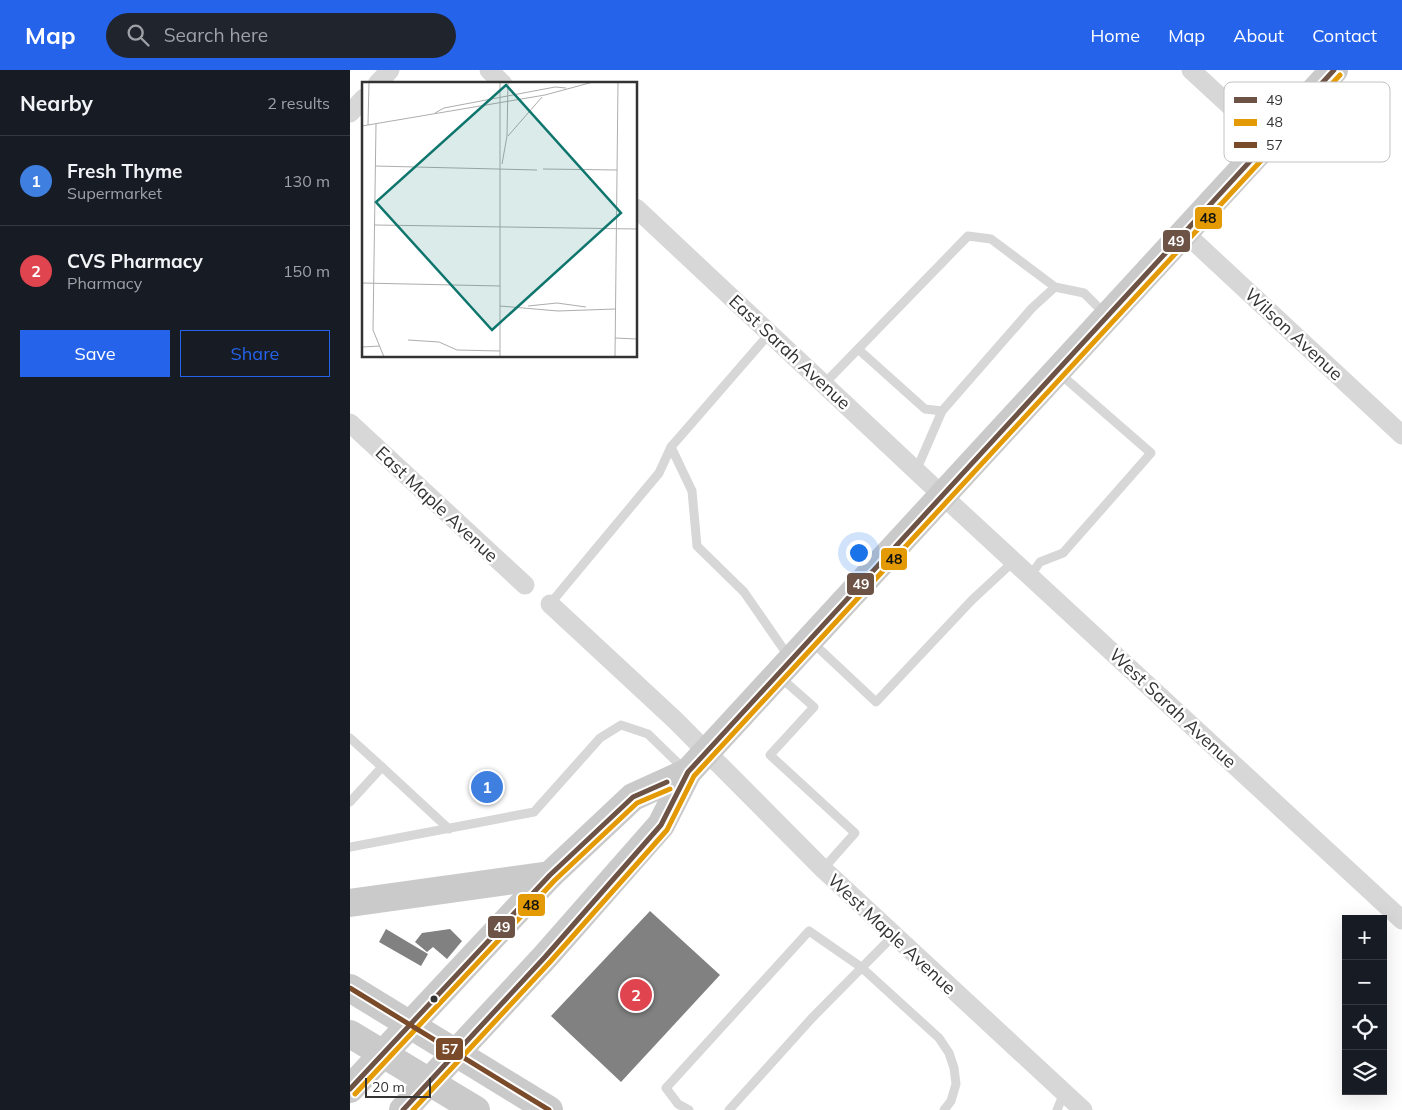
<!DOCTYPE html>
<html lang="en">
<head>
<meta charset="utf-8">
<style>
  :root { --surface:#171b24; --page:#20242c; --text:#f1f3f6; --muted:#9ea1a6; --line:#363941; --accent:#2563eb }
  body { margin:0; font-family:Mulish,sans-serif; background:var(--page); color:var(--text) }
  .controls { position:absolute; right:15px; bottom:15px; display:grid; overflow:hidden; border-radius:0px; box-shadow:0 5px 20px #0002 }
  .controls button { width:45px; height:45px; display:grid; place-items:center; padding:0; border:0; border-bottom:1px solid var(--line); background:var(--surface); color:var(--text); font:25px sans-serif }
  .scale { position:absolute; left:15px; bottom:12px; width:66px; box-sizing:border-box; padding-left:5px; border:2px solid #333; border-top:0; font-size:14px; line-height:18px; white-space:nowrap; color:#333; -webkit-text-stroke:4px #fff; paint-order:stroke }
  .you { position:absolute; left:508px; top:482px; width:18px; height:18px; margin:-12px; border:4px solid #fff; border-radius:50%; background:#1a73e8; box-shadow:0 0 0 8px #1a73e833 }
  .badge { display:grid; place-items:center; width:32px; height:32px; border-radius:50%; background:var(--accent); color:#fff; font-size:16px; font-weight:700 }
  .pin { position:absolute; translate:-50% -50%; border:2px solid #fff; box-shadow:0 1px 5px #0006 }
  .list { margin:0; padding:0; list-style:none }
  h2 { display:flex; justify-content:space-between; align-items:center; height:65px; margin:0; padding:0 20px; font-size:21px }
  h2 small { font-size:16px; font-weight:400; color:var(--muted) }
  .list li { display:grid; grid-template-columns:32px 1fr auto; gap:15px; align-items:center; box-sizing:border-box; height:90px; padding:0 20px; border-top:1px solid var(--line) }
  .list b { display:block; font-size:19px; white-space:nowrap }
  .list p { margin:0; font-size:16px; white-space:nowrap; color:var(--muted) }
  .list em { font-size:16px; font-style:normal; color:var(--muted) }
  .actions { display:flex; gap:10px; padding:15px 20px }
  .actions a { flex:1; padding:11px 0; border:1px solid var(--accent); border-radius:0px; text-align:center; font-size:18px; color:var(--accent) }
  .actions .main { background:var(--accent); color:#fff }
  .icon { flex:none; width:28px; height:28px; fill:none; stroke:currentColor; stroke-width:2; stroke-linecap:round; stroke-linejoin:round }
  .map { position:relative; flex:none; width:1052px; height:1040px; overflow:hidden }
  header { display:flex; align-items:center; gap:30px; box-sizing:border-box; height:70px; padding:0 25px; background:var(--accent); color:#fff }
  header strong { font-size:24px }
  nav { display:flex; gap:28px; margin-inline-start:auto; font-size:18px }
  .search { width:350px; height:45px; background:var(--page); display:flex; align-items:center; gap:12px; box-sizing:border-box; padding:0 18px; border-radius:28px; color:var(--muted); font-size:19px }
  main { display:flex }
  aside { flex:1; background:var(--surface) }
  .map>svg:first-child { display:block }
</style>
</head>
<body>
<header>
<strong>Map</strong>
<div class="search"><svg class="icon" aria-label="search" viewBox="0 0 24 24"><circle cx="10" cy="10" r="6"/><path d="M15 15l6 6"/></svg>Search here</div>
<nav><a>Home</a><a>Map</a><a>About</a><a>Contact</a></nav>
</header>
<main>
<aside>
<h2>Nearby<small>2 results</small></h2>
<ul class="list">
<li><span class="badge" style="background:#3f7fe0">1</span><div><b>Fresh Thyme</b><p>Supermarket</p></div><em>130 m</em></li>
<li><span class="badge" style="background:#e0444e">2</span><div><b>CVS Pharmacy</b><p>Pharmacy</p></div><em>150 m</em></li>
</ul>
<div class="actions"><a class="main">Save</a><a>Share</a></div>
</aside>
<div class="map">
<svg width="1052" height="1040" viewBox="0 0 1052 1040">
  <rect width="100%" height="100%" fill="#fff"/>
  <g fill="#818181">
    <polygon points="300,841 370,905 271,1012 201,946"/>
    <polygon points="36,859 78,884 71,896 29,872"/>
    <polygon points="100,859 112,871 97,889 83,877 77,882 65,872 72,863"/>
  </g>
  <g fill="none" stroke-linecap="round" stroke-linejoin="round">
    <g stroke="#d7d7d7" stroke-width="9">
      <polyline points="420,263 321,377 342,421 347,476 394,522 439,587"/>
      <polyline points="508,279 575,339 592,341"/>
      <polyline points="474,314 618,166 641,169 705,217 734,223 756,245"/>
      <polyline points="566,401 592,341 682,238 705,217"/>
      <polyline points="680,506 690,492 713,483 801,383 709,303"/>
      <polyline points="200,534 309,403 321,377"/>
      <polyline points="462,572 526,632 622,530 664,491"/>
      <polyline points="430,607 464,637 420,685 505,763 473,799"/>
      <polyline points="0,668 32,697 0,732"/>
      <polyline points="32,697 99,759"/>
      <polyline points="0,777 184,742 250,668 271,655 298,664 334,699"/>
      <polyline points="339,1040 328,1034 316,1018 459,861 511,897 589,968 599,983 604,998 606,1014 601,1031 594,1040"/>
      <polyline points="379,1040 462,948 544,865"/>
      <polyline points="707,1040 714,1023"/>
    </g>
    <g stroke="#d7d7d7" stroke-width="19">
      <polyline points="139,0 153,14"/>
      <polyline points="841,0 918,71"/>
      <polyline points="27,14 40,0"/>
      <polyline points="0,43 14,28"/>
      <polyline points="286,138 593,426 1052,850"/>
      <polyline points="835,163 1052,365"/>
      <polyline points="0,353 175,515"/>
      <polyline points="200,534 325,650 473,799 733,1040"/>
    </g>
    <g stroke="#cacaca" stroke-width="28">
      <polyline points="0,833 200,805"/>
      <polyline points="0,918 199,1040"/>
      <polyline points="0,964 126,1040"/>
      <polyline points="0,1019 200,805 283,727 338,702"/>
      <polyline points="53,1040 195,887 311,755 338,702 984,0"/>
    </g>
    <defs>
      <g id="bus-1">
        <polyline points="0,1019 200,805 283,727 317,712"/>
        <polyline points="53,1040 195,887 311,755 338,702 984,0"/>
      </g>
      <g id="bus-2">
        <polyline points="5,1024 205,810 287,733 320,719"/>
        <polyline points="63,1040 200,892 317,760 344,706 990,5"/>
      </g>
      <polyline id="bus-3" points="0,918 199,1040"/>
    </defs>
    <use href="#bus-1" stroke="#fff" stroke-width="9"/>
    <use href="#bus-2" stroke="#fff" stroke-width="9"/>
    <use href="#bus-3" stroke="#fff" stroke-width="9"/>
    <use href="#bus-1" stroke="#6c5345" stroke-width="5"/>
    <use href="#bus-2" stroke="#e39a05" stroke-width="5"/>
    <use href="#bus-3" stroke="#7a4b2a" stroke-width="5"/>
  </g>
  <circle fill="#333" stroke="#fff" stroke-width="2" cx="84" cy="929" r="4.5"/>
  <g text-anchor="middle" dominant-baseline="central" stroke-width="5" stroke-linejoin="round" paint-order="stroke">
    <g font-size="18" fill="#333" stroke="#fff">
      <text transform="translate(944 264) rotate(43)">Wilson Avenue</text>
      <text transform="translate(440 282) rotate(43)">East Sarah Avenue</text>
      <text transform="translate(87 434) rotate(43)">East Maple Avenue</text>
      <text transform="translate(823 638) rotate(43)">West Sarah Avenue</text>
      <text transform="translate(542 864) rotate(43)">West Maple Avenue</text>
    </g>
  </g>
  <g transform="translate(12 12)">
    <rect width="275" height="275" fill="#fff"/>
    <path fill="none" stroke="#adadad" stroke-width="1" d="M138,0V275M73,31L82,26L193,5L204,6M14,42L11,248L22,275M6,43L7,0M0,44L183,13L231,0M146,54L180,15M140,82L145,54L146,0M13,84L175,88M181,87L255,88M13,143L275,147M0,201L138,204M138,224L196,229L253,227M166,224L195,221L224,225M253,256L275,257M46,258L77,260L95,268L138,269M0,265L18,264M253,275L256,0"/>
    <path fill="#0f766e" fill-opacity="0.15" stroke="#0f766e" stroke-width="2.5" d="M144,3L259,131L130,248L14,120Z"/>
    <rect width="275" height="275" fill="none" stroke="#333" stroke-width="2.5"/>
  </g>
  <rect x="874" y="12" width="166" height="80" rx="8" fill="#fff" stroke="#c2c2c2" stroke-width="1"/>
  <rect x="884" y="27" width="23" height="6" fill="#6c5345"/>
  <rect x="884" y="49" width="23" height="7" fill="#e39a05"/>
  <rect x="884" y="72" width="23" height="6" fill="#7a4b2a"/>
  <g font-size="14" fill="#333">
    <text x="916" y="35">49</text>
    <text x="916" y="57">48</text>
    <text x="916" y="80">57</text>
  </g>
  <g stroke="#fff" stroke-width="2">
    <rect x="844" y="136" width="29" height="24" rx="5" fill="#e39a05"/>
    <rect x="812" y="159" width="29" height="24" rx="5" fill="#6c5345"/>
    <rect x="530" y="477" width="28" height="24" rx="5" fill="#e39a05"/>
    <rect x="496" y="502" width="29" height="24" rx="5" fill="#6c5345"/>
    <rect x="167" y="823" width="29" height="24" rx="5" fill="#e39a05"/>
    <rect x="137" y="845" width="29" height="24" rx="5" fill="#6c5345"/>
    <rect x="85" y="967" width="29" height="24" rx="5" fill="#7a4b2a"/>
  </g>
  <g font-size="14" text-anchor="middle" font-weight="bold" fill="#fff">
    <text x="826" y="176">49</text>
    <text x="511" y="519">49</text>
    <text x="152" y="862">49</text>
    <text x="100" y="984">57</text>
  </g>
  <g font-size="14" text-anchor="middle" font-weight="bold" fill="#111">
    <text x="858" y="153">48</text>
    <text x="544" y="494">48</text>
    <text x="181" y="840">48</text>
  </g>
</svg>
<div class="controls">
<button>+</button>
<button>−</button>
<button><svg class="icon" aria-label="locate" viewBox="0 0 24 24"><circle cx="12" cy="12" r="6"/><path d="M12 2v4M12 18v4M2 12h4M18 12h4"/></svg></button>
<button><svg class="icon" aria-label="layers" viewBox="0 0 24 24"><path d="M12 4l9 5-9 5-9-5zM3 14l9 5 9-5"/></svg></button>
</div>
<div class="scale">20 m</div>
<div class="you"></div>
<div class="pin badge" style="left:137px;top:717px;background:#3f7fe0">1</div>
<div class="pin badge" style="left:286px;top:925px;background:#e0444e">2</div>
</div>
</main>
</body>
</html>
